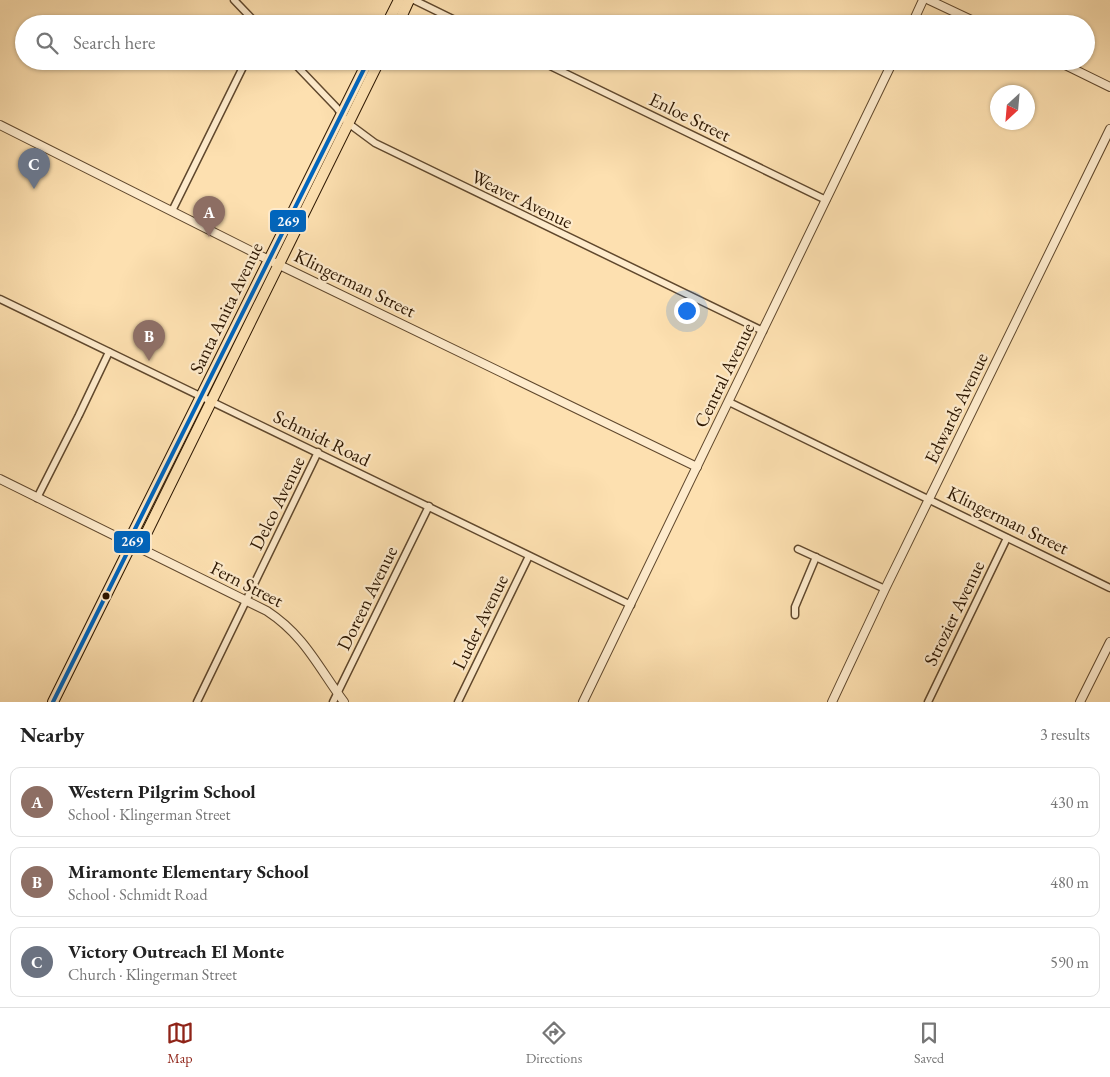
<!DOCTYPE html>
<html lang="en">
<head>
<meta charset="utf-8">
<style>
  :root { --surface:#fff; --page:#f2f2f2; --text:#222; --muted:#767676; --line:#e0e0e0; --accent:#8f2418 }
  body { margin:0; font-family:"EB Garamond",serif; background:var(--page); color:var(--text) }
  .compass { position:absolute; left:990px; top:85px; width:45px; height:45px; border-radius:50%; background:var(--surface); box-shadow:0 1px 4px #0004; rotate:206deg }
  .you { position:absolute; left:686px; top:310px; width:18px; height:18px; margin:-12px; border:4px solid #fff; border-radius:50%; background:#1a73e8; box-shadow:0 0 0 8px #1a73e833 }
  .badge { display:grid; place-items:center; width:32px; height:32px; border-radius:50%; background:var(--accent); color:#fff; font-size:16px; font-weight:700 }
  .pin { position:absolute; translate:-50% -41px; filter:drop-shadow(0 1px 2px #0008) }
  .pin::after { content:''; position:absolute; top:26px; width:18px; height:15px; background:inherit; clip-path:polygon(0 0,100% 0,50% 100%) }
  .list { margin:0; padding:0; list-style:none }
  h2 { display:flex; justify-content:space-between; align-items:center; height:65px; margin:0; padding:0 20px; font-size:21px }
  h2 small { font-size:16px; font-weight:400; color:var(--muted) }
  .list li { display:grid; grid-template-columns:32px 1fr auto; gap:15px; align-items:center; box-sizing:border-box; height:70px; margin:0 10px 10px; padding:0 10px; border:1px solid var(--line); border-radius:10px }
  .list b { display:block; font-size:19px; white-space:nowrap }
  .list p { margin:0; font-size:16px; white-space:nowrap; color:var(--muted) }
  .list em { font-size:16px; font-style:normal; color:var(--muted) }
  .icon { flex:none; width:28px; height:28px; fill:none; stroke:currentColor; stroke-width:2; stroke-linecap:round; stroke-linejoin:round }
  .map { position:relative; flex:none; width:1110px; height:702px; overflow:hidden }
  .search { position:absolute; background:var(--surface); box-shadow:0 1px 4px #0004; left:15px; right:15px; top:15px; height:55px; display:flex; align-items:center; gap:12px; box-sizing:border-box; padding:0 18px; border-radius:28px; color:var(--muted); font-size:19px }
  .sheet { height:305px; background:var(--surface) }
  nav { display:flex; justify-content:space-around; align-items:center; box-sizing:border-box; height:70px; border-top:1px solid var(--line); background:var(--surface); font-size:14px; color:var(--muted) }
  nav a { display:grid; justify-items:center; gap:2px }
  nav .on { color:var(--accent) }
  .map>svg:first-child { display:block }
</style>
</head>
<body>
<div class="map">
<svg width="1110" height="702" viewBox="0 0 1110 702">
  <rect width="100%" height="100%" fill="#fde0b0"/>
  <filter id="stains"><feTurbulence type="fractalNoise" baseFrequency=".004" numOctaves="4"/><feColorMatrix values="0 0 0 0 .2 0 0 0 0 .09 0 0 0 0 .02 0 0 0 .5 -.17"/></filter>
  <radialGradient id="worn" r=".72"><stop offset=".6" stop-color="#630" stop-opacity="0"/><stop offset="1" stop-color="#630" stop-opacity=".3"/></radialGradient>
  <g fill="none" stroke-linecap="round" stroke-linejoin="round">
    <defs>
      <g id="minor">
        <polyline points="234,0 257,24"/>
        <polyline points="414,0 463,24"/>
        <polyline points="292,61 337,108 348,123 375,143 763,331"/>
        <polyline points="540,61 826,200"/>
        <polyline points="172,211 246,61"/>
        <polyline points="0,299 631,605"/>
        <polyline points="729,402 1110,588"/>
        <polyline points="79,415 109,352"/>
        <polyline points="37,498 78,417"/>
        <polyline points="798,549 885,589"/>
        <polyline points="795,615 795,607 816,557"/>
        <polyline points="197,702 318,452"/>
        <polyline points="333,702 429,506"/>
        <polyline points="458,702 529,556"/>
        <polyline points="928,702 1007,538"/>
      </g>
      <g id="tertiary">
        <polyline points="929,0 980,24"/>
        <polyline points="912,24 923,0"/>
        <polyline points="1057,61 1110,87"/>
        <polyline points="0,125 269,260 697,467"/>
        <path d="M0,479L267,611C305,636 318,667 344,702"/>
        <polyline points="583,702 893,61"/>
        <polyline points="832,702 885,589 1110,129"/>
        <polyline points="1080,702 1110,642"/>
      </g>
      <g id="primary">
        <polyline points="387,24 399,0"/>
        <polyline points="398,24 409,0"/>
        <polyline points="131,545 143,540 379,61"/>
        <polyline points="53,702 131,545 133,533 368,61"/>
      </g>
    </defs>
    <use href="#minor" stroke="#60482d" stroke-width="9"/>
    <use href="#tertiary" stroke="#60482d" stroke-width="10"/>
    <use href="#primary" stroke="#2c1601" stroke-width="12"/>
    <use href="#minor" stroke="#feebcc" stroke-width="6"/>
    <use href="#tertiary" stroke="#feebcc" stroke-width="8"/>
    <use href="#primary" stroke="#fde0b0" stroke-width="10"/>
    <defs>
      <polyline id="bus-1" points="53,702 131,545 133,533 368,61"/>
    </defs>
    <use href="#bus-1" stroke="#feebcc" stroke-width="8"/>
    <use href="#bus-1" stroke="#0065bd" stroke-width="4"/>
  </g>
  <circle fill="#2c1601" stroke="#feebcc" stroke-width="2" cx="106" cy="596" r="4.5"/>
  <g text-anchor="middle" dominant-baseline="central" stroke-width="4.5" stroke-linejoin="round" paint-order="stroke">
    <g font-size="19" fill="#2c1601" stroke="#feebcc">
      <text transform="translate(690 117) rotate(26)">Enloe Street</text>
      <text transform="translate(522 199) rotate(26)">Weaver Avenue</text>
      <text transform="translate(355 283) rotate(26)">Klingerman Street</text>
      <text transform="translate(226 308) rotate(-64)">Santa Anita Avenue</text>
      <text transform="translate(724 375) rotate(-64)">Central Avenue</text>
      <text transform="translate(956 408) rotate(-64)">Edwards Avenue</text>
      <text transform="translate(322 438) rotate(26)">Schmidt Road</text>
      <text transform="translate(277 503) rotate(-64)">Delco Avenue</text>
      <text transform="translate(1008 520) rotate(26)">Klingerman Street</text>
      <text transform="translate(247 584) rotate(27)">Fern Street</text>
      <text transform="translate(367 598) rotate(-64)">Doreen Avenue</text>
      <text transform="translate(954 613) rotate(-64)">Strozier Avenue</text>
      <text transform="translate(480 622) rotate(-64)">Luder Avenue</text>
    </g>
  </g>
  <g stroke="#feebcc" stroke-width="2">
    <rect x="269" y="209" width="38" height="24" rx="5" fill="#0065bd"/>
    <rect x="113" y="530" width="38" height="24" rx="5" fill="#0065bd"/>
  </g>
  <g font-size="14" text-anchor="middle" font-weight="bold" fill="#fff">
    <text x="288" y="226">269</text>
    <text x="132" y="546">269</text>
  </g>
  <rect width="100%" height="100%" filter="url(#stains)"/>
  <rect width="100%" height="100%" fill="url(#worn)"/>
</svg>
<svg class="compass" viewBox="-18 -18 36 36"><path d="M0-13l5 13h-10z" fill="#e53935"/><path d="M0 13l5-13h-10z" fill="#767676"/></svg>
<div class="you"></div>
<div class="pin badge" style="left:209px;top:237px;background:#8d6e63">A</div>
<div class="pin badge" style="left:149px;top:361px;background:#8d6e63">B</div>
<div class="pin badge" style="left:34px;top:189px;background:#6b7280">C</div>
<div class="search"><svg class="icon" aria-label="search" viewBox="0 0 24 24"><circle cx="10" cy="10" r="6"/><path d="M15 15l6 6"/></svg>Search here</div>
</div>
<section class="sheet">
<h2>Nearby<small>3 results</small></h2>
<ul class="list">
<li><span class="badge" style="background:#8d6e63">A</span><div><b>Western Pilgrim School</b><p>School · Klingerman Street</p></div><em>430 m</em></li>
<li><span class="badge" style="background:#8d6e63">B</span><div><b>Miramonte Elementary School</b><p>School · Schmidt Road</p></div><em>480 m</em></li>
<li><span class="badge" style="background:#6b7280">C</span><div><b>Victory Outreach El Monte</b><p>Church · Klingerman Street</p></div><em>590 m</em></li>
</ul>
</section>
<nav>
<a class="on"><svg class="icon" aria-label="map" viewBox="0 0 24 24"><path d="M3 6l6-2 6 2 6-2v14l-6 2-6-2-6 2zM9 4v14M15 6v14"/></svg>Map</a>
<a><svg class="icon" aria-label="directions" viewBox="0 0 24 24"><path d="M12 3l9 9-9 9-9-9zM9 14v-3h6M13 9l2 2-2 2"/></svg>Directions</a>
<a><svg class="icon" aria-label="saved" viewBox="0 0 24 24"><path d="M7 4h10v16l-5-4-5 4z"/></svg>Saved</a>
</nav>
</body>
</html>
